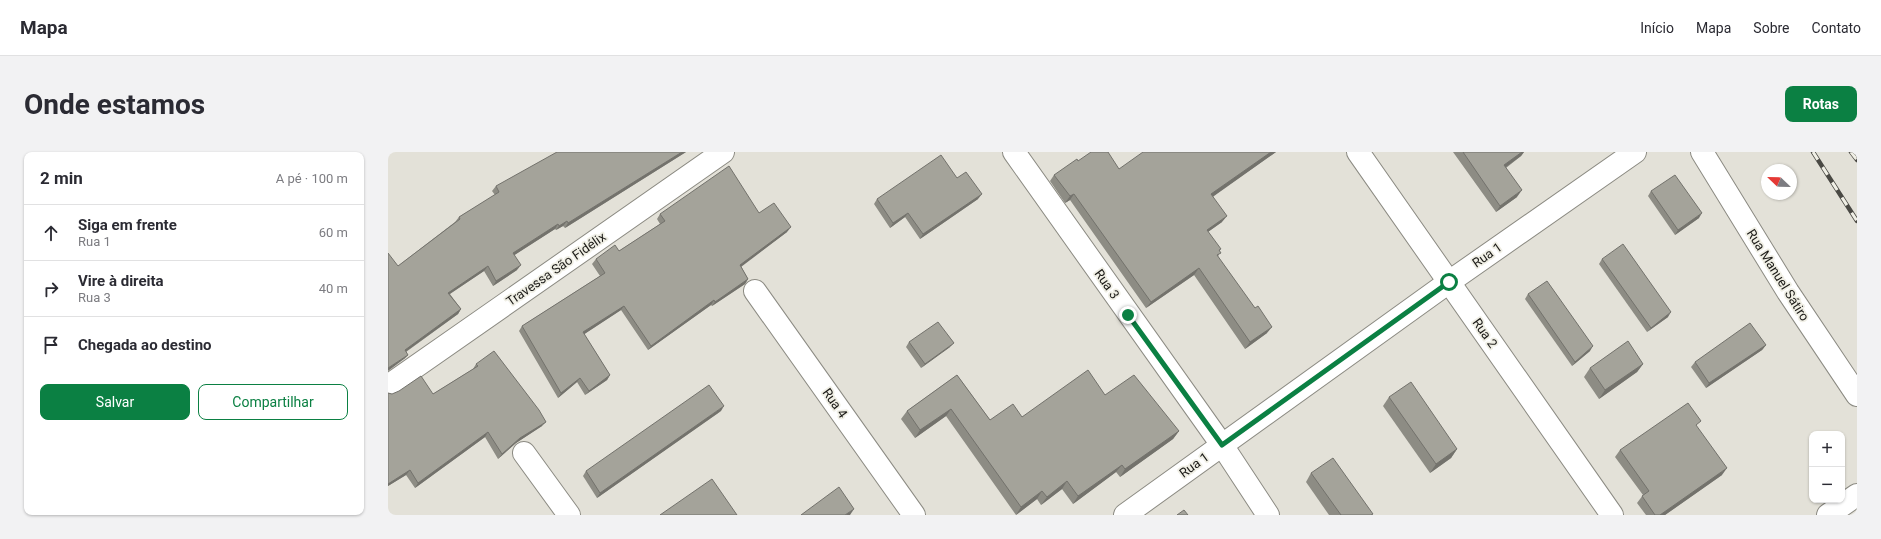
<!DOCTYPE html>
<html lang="pt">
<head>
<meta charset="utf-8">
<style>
  :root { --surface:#fff; --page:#f2f2f3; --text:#2b2b33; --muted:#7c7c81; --line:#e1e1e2; --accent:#0b8043 }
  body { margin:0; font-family:Roboto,sans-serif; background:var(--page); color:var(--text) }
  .controls { position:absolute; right:12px; bottom:12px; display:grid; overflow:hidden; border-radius:8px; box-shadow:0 1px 3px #0004 }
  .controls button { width:36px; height:36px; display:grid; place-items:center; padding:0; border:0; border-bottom:1px solid var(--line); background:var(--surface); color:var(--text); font:20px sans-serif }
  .compass { position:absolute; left:1373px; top:12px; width:36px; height:36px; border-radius:50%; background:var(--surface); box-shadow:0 1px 3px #0004; rotate:293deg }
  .stop { position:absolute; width:12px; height:12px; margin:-9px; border:3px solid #0b8043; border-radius:50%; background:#fff }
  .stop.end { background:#0b8043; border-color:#fff; box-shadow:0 1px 4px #0008 }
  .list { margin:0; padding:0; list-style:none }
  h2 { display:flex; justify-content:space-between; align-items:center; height:52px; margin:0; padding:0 16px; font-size:17px }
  h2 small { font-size:13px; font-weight:400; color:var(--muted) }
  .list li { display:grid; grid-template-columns:26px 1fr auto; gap:12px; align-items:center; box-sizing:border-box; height:56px; padding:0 16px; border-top:1px solid var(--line) }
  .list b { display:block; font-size:15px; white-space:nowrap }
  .list p { margin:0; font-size:13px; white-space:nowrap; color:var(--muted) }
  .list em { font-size:13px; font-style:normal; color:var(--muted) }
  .actions { display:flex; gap:8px; padding:12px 16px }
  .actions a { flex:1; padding:9px 0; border:1px solid var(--accent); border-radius:8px; text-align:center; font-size:14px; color:var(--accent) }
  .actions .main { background:var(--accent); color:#fff }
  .icon { flex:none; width:22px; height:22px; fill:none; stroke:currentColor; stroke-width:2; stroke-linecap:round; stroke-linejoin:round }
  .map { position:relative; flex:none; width:1469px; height:363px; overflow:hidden; border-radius:8px }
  header { display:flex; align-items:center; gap:24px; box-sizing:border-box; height:56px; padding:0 20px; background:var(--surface); border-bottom:1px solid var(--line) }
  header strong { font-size:19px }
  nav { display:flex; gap:22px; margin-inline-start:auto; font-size:14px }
  .intro { display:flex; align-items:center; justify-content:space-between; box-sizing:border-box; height:96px; padding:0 24px }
  h1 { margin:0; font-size:28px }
  .button { padding:10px 18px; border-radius:8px; background:var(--accent); color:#fff; font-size:14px; font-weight:700 }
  main { display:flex; gap:24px; padding:0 24px }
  aside { flex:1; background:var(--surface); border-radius:8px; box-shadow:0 1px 3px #0004 }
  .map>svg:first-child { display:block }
</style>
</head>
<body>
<header>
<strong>Mapa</strong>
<nav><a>Início</a><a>Mapa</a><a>Sobre</a><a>Contato</a></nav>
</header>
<div class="intro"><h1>Onde estamos</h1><a class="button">Rotas</a></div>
<main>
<aside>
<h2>2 min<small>A pé · 100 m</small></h2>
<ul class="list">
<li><svg class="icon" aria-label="ahead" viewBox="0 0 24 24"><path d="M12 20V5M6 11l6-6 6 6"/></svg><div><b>Siga em frente</b><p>Rua 1</p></div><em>60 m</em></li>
<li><svg class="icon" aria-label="right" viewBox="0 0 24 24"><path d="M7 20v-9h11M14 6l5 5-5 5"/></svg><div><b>Vire à direita</b><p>Rua 3</p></div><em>40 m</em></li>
<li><svg class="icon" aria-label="arrive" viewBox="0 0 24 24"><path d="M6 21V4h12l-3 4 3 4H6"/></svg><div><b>Chegada ao destino</b></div></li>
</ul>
<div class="actions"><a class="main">Salvar</a><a>Compartilhar</a></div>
</aside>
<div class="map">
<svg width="1469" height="363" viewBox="0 0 1469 363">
  <rect width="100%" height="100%" fill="#e3e1d8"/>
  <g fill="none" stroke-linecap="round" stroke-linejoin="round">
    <defs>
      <g id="minor">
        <polyline points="626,0 834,293 880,363"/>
        <polyline points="970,0 1224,363"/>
        <polyline points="1314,0 1400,140 1469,243"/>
        <polyline points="367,139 526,363"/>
        <polyline points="0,234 335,0"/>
        <polyline points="136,301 181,363"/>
        <polyline points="737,363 1061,130 1247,0"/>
        <polyline points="1440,363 1469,343"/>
      </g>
    </defs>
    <use href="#minor" stroke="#8c8b83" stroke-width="24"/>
    <use href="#minor" stroke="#fff" stroke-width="22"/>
    <defs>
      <g id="rail">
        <polyline points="1425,0 1469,69"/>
        <polyline points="1463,0 1469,8"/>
      </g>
    </defs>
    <use href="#rail" stroke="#4a4944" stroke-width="4.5"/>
    <use href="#rail" stroke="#f0efe5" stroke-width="3" stroke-dasharray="9" stroke-linecap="butt"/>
  </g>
  <g fill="#8d8c84">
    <polygon points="298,0 177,76 175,74 168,78 167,77 126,103 129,118 105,134 96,119 62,142 73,157 70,162 18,200 20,203 16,207 10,114 67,70 71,65 107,43 104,39 108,34"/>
    <polygon points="888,0 825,44 834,70 820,80 832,99 830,105 879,181 857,197 806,123 758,156 682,48 677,51 662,29 666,23 690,9 731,17"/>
    <polygon points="1065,0 1136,0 1133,4 1118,16 1129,45 1108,60"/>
    <polygon points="569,26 590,47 532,87 517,65 502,76 486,52 489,47"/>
    <polygon points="1263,39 1311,66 1287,83 1260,44"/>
    <polygon points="371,61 399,80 353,114 360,127 357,132 324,154 323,153 260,198 233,158 196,182 222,223 219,228 197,243 189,230 170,246 131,179 134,174 212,124 204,112 208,107 231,99 272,72 269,67 272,62"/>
    <polygon points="1214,107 1280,165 1259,180 1211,112"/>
    <polygon points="1140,142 1202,199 1184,214 1137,147"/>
    <polygon points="521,190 562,195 533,216 518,195"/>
    <polygon points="1378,193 1374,198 1318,236 1303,215 1307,210"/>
    <polygon points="88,212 154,274 128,291 110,307 97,285 27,336 18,323 0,334 0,241 4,242 45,242 85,217"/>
    <polygon points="1255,212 1249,220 1211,247 1196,225 1202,216"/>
    <polygon points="569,223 602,268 634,265 717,243 791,279 785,287 732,325 728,320 685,352 674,337 653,353 649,347 628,363 558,264 527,286 513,267 519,259"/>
    <polygon points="1001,245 1069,297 1063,306 1042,321 995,254"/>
    <polygon points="333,259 209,346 195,324 198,319"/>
    <polygon points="1309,275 1334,323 1277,363 1258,363 1249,351 1255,343 1227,305 1232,298"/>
    <polygon points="923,321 985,362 984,363 941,363 918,330"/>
  </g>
  <g fill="#73726c">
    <polygon points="294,0 298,0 177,76 180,71"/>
    <polygon points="883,0 888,0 819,49 823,42"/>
    <polygon points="1134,0 1136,0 1133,4 1111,20 1116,13"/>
    <polygon points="1134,38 1129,45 1108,60 1112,54"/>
    <polygon points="594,42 590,47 532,87 535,82"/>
    <polygon points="686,42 682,48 677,51 682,44"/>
    <polygon points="520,61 517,65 502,76 505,71"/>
    <polygon points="1314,61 1311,66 1287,83 1290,78"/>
    <polygon points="839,64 834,70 814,84 819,78"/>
    <polygon points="179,69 175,74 168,78 171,74"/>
    <polygon points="170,72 167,77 122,106 125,101"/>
    <polygon points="403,75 399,80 349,118 352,113"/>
    <polygon points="133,113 129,118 105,134 108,129"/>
    <polygon points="100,114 96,119 57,145 60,141"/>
    <polygon points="811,116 806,123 758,156 763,150"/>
    <polygon points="360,127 357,132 324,154 327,150"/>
    <polygon points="326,148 323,153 260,198 263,194"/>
    <polygon points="236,154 233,158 192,185 195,180"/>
    <polygon points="73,157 70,162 13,203 17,198"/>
    <polygon points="1283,160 1280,165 1259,180 1263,176"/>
    <polygon points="884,175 879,181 857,197 862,190"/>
    <polygon points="566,191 562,195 533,216 537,212"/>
    <polygon points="1378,193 1374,198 1318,236 1321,231"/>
    <polygon points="1205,194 1202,199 1184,214 1187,210"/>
    <polygon points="20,203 16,207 0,219 0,216"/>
    <polygon points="1255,212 1249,220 1211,247 1217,238"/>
    <polygon points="222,223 219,228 197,243 201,239"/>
    <polygon points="192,226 189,230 170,246 173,241"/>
    <polygon points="336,254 333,259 209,346 212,341"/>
    <polygon points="563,257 558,264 527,286 532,278"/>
    <polygon points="158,270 154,274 128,291 110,307 114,302 132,286"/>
    <polygon points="791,279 785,287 732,325 737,317"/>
    <polygon points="100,280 97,285 27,336 30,331"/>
    <polygon points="1069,297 1063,306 1042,321 1048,312"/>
    <polygon points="734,313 728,320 685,352 690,344"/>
    <polygon points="1339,316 1334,323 1277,363 1272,363"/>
    <polygon points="22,318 18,323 0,334 0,332"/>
    <polygon points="679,329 674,337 653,353 659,345"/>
    <polygon points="654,339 649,347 628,363 633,355"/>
    <polygon points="466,357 462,363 457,363"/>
  </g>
  <g fill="#a4a39a" stroke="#73726c">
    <polygon points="169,0 294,0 180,71 179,69 171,74 170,72 125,101 133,113 108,129 100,114 60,141 73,157 17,198 20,203 0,216 0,101 10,114 72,67 71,65 111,40 108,34"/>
    <polygon points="703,0 720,0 731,17 755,0 883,0 823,42 839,64 819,78 833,97 831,98 833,101 829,103 867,156 870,154 884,175 862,190 811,116 763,150 686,42 682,44 666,23 689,7 690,9"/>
    <polygon points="1075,0 1134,0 1116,13 1134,38 1112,54"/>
    <polygon points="553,3 569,26 578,20 594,42 535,82 520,61 505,71 489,47"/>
    <polygon points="341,14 371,61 386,51 403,75 352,113 360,127 327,150 326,148 263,194 236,154 195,180 222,223 201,239 192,226 173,241 134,174 217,121 208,107 227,93 231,99 277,69 272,62"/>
    <polygon points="1287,23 1314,61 1290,78 1263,39"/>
    <polygon points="1235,92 1283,160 1263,176 1214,107"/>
    <polygon points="1159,129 1205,194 1187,210 1140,142"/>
    <polygon points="550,170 566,191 537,212 521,190"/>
    <polygon points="1362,171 1378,193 1321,231 1307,210"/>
    <polygon points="1240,189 1255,212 1217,238 1202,216"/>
    <polygon points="106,199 151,258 158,270 132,286 114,302 100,280 30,331 22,318 0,332 0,241 4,242 11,239 33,224 45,242 90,214 88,212"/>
    <polygon points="700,218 717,243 746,223 791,279 737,317 734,313 690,344 679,329 659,345 654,339 633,355 563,257 532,278 519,259 569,223 602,268 625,252 634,265"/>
    <polygon points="1023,230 1069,297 1048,312 1001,245"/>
    <polygon points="321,233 336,254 212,341 198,319"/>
    <polygon points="1300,251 1313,269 1308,273 1339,316 1272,363 1267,363 1254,344 1261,339 1232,298"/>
    <polygon points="945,306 985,362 983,363 953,363 923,321"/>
    <polygon points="324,327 349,363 272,363"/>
    <polygon points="451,335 466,357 457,363 413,363"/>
    <polygon points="796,358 800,363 789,363"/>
  </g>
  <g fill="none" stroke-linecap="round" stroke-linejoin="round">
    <polyline stroke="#0b8043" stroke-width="5" points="740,163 834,293 1061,130"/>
  </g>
  <g text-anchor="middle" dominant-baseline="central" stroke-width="3.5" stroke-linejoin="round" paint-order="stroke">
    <g font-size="13" fill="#1b1a17" stroke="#f0efe5">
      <text transform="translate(1099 103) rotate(-35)">Rua 1</text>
      <text transform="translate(168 117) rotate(-35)">Travessa São Fidélix</text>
      <text transform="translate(1390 123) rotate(58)">Rua Manuel Sátiro</text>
      <text transform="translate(719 132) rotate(55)">Rua 3</text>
      <text transform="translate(1097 181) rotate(55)">Rua 2</text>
      <text transform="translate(447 251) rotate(55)">Rua 4</text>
      <text transform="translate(806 313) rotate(-36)">Rua 1</text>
    </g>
  </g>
</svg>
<div class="controls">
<button>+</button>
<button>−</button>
</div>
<svg class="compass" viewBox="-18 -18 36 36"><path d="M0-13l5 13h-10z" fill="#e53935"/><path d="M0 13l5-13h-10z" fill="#7c7c81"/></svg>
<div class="stop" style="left:1061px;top:130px"></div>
<div class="stop end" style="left:740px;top:163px"></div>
</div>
</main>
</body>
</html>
